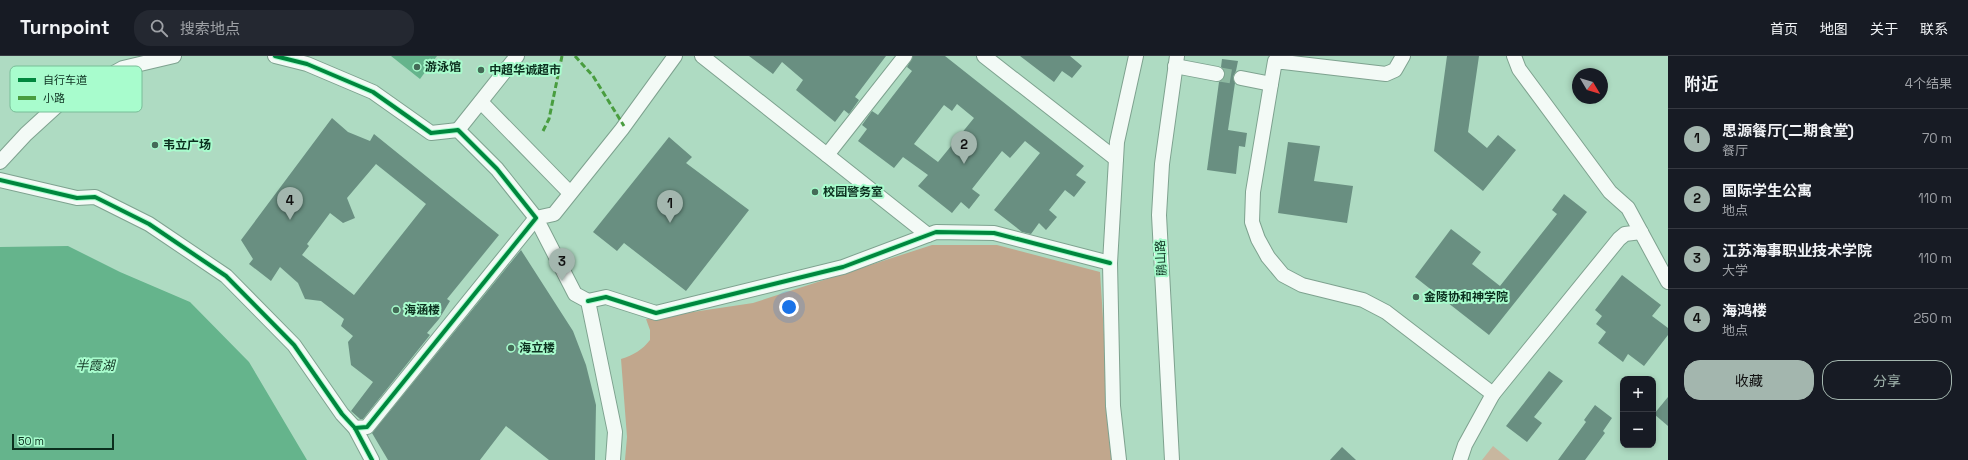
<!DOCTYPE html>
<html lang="zh">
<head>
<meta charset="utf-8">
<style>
  :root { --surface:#171b24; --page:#242831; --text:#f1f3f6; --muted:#9ea1a6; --line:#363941; --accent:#a3b6ae }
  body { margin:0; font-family:"Space Grotesk","Noto Sans SC",sans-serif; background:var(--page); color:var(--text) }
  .controls { position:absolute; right:12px; bottom:12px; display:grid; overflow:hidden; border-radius:8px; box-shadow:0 2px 6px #0003 }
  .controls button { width:36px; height:36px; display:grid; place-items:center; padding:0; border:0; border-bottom:1px solid var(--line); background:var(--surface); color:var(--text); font:20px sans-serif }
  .compass { position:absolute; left:1572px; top:12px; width:36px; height:36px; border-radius:50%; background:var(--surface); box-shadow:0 2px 6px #0003; rotate:128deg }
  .scale { position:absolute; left:12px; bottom:10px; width:102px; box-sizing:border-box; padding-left:4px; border:2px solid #0b2f1e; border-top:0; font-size:11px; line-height:14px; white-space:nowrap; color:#0b2f1e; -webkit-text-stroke:3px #a8fccd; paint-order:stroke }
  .you { position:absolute; left:789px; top:251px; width:14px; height:14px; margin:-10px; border:3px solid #fff; border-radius:50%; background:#1a73e8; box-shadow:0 0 0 6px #1a73e833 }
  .badge { display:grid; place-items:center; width:26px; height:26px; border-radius:50%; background:var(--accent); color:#111; font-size:13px; font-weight:700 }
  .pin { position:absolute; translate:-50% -33px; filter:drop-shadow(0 1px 2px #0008) }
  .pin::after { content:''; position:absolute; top:21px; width:14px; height:12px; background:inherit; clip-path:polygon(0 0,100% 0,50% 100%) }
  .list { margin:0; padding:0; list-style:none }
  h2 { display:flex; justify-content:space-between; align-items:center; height:52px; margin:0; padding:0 16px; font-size:17px }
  h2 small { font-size:13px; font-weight:400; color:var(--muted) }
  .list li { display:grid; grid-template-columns:26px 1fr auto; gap:12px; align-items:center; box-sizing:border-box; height:60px; padding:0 16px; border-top:1px solid var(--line) }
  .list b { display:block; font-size:15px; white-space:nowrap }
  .list p { margin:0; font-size:13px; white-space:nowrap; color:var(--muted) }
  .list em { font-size:13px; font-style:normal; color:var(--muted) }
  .actions { display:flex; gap:8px; padding:12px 16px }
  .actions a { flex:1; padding:9px 0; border:1px solid var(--accent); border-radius:16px; text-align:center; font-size:14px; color:var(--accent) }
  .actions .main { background:var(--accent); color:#111 }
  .icon { flex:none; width:22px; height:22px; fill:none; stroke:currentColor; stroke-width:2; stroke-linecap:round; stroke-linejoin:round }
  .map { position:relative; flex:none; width:1668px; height:404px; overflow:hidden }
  header { display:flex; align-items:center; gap:24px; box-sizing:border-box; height:56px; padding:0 20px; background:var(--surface); border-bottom:1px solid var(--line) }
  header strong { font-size:19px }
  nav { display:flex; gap:22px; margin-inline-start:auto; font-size:14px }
  .search { width:280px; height:36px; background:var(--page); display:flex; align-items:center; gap:10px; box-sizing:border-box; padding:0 14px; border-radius:16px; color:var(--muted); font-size:15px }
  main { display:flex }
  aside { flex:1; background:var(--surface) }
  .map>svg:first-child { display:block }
</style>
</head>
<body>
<header>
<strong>Turnpoint</strong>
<div class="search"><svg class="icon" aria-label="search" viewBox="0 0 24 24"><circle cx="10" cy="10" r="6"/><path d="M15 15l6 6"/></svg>搜索地点</div>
<nav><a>首页</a><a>地图</a><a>关于</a><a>联系</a></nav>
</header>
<main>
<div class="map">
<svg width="1668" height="404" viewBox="0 0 1668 404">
  <rect width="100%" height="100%" fill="#aedbc2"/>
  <polygon fill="#c8b79f" points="1493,390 1510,404 1482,404"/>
  <path fill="#c1a78d" d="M932,189H997L1100,216L1112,404H625L627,381L621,303C634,299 642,294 650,284V274L646,263L753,247Z"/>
  <g fill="#65b48c">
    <polygon points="391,0 437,0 420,23"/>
    <polygon points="68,190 120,216 190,246 249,306 307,404 0,404 0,191"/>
  </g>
  <g fill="#698f81" fill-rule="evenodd">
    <polygon points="749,0 886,0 855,41 859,44 849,58 844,54 835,66 796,34 803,24 782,6 773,18"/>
    <path d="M913,0H945L1084,110L1076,119L1086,126L1074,141L1065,134L1049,154L1057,161L1046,174L1039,167L1031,178L1022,176L994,154L1040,97L1025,85L1010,102L1002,95L972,133L980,139L969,153L961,146L952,157L918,130L928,119L903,101L894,112L858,85L867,73L862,69L872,55L878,59L912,15L907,11ZM957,48L974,62L938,106L914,88L944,49L952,55Z"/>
    <polygon points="1020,0 1070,0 1082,10 1072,22 1062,15 1054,26"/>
    <polygon points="1447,0 1479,0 1468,76 1487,92 1498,79 1516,94 1483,135 1434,95"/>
    <polygon points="1222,3 1238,5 1236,15 1233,21 1235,27 1228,74 1247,77 1245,91 1239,90 1236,118 1207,114 1219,26 1223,24 1225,19 1225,15 1221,11"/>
    <path d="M332,62L348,76L370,85L374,78L499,179L447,243L450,245L439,263L427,277L430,279L363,363H360L351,355L373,326L351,309L348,286L353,280L341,270L344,263L321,245L305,243L298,227L280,211L271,225L249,208L253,203L241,184ZM376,108L426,148L354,239L302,199L309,190L307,188L330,157L343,167L355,162L347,142Z"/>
    <polygon points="669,81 692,101 686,107 749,154 686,235 624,187 617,195 593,176"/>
    <polygon points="1288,86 1320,90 1314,125 1353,130 1347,167 1278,157"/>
    <polygon points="1564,138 1587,156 1489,279 1415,221 1451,173 1481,196 1472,208 1500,230 1557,158 1552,154"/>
    <polygon points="521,194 573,275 586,309 596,349 595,404 549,404 506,370 480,404 388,404 372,377"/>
    <polygon points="1622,219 1661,249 1652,260 1668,272 1668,279 1644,310 1628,298 1623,306 1598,287 1606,276 1596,268 1602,260 1595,254"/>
    <polygon points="1549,315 1563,325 1534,361 1542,367 1527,386 1506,370"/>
    <polygon points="1668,341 1668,370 1654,358"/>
    <polygon points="1595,349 1612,362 1603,375 1605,377 1585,404 1558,404 1586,366 1584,364"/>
    <polygon points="1342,391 1356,404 1330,404"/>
  </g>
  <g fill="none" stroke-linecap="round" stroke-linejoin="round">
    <polyline stroke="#8db9a1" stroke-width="14" stroke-dasharray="14 7" stroke-linecap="butt" points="1217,18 1241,22"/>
    <defs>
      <g id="minor">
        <polyline points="275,0 307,8 373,36 431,77 458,74 497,113 536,162 367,371 355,372"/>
        <polyline points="702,0 928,179"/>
        <polyline points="984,0 1116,103"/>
        <polyline points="1514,0 1519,13 1610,136 1628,152 1668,226"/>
        <polyline points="1175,10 1217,18"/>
        <polyline points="1241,22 1271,28 1253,136 1252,166 1258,183 1268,201 1283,219 1302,229 1363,244 1386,256 1493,338 1465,389 1460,404"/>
        <polyline points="1271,28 1275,5 1386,18 1395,14 1403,0"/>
        <polyline points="481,46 570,137"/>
        <polyline points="458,74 517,0"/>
        <polyline points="827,99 905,0"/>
        <polyline points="0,106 26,78 61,46 123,12 174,0"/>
        <polyline points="0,124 77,142 95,141 149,168 226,220 294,289 342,358 355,372 372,404"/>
        <polyline points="588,245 606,241 656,257 843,211 936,176 994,177 1110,207"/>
        <polyline points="1493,338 1619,183 1625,178 1641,176"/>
        <polyline points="613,404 615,376 588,245 575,238 536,162 554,158 622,73 675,0"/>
        <polyline points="1119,404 1113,350 1110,207 1117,86 1136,0"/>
        <polyline points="1172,404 1159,159 1162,108 1177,0"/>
      </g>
    </defs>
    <use href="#minor" stroke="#7ea28f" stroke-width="16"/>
    <use href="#minor" stroke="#f3faf6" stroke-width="14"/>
    <g stroke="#499d3f" stroke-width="3" stroke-dasharray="6 3" stroke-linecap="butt">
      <polyline points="575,0 593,20 624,70"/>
      <polyline points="543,75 549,63 562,0"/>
    </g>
    <defs>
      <g id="cycleway">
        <polyline points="275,0 307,8 373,36 431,77 458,74 497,113 536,162 367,371 355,372"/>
        <polyline points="0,124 77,142 95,141 149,168 226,220 294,289 342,358 355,372 372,404"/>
        <polyline points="588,245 606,241 656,257 843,211 936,176 994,177 1110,207"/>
      </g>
    </defs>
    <use href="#cycleway" stroke="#a8fccd" stroke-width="6"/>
    <use href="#cycleway" stroke="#00873e" stroke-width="4"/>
  </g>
  <g fill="#446b57" stroke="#a8fccd" stroke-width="1.5">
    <circle cx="417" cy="11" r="4"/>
    <circle cx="481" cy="14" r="4"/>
    <circle cx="155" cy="89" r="4"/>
    <circle cx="815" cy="136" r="4"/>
    <circle cx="1416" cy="241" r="4"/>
    <circle cx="396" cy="254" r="4"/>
    <circle cx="511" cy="292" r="4"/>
  </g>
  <g text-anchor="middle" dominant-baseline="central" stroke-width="4" stroke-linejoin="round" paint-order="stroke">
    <g font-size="12" font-weight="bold" fill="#0b2f1e" stroke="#a8fccd" text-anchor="start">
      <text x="425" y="11">游泳馆</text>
      <text x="489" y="14">中超华诚超市</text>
      <text x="163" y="89">韦立广场</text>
      <text x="823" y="136">校园警务室</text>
      <text x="1424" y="241">金陵协和神学院</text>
      <text x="404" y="254">海涵楼</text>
      <text x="519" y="292">海立楼</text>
    </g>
    <g font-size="12" fill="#0b2f1e" stroke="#a8fccd">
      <text transform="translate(1161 202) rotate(-93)">鹏山路</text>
    </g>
    <g font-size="13" font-style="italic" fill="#1a412d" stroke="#a8fccd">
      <text x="95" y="309">半霞湖</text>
    </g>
  </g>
  <rect x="10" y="10" width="132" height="46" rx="6" fill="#a8fccd" stroke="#79be98" stroke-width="1"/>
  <rect x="18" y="22" width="18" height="4" fill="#00873e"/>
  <rect x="18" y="40" width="18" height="4" fill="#499d3f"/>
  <g font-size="11" fill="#0b2f1e">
    <text x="43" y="28">自行车道</text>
    <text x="43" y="46">小路</text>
  </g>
</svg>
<div class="controls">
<button>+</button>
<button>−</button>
</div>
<svg class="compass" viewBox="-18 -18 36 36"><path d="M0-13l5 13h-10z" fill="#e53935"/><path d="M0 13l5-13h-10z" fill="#9ea1a6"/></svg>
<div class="scale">50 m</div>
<div class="you"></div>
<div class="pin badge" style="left:670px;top:167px">1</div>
<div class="pin badge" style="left:964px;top:108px">2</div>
<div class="pin badge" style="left:562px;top:225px">3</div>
<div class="pin badge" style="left:290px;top:164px">4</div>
</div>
<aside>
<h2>附近<small>4个结果</small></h2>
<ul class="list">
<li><span class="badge">1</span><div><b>思源餐厅(二期食堂)</b><p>餐厅</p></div><em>70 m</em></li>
<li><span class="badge">2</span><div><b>国际学生公寓</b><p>地点</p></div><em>110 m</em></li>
<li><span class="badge">3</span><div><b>江苏海事职业技术学院</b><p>大学</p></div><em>110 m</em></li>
<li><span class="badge">4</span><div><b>海鸿楼</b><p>地点</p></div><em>250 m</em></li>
</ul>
<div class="actions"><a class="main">收藏</a><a>分享</a></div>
</aside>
</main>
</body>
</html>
